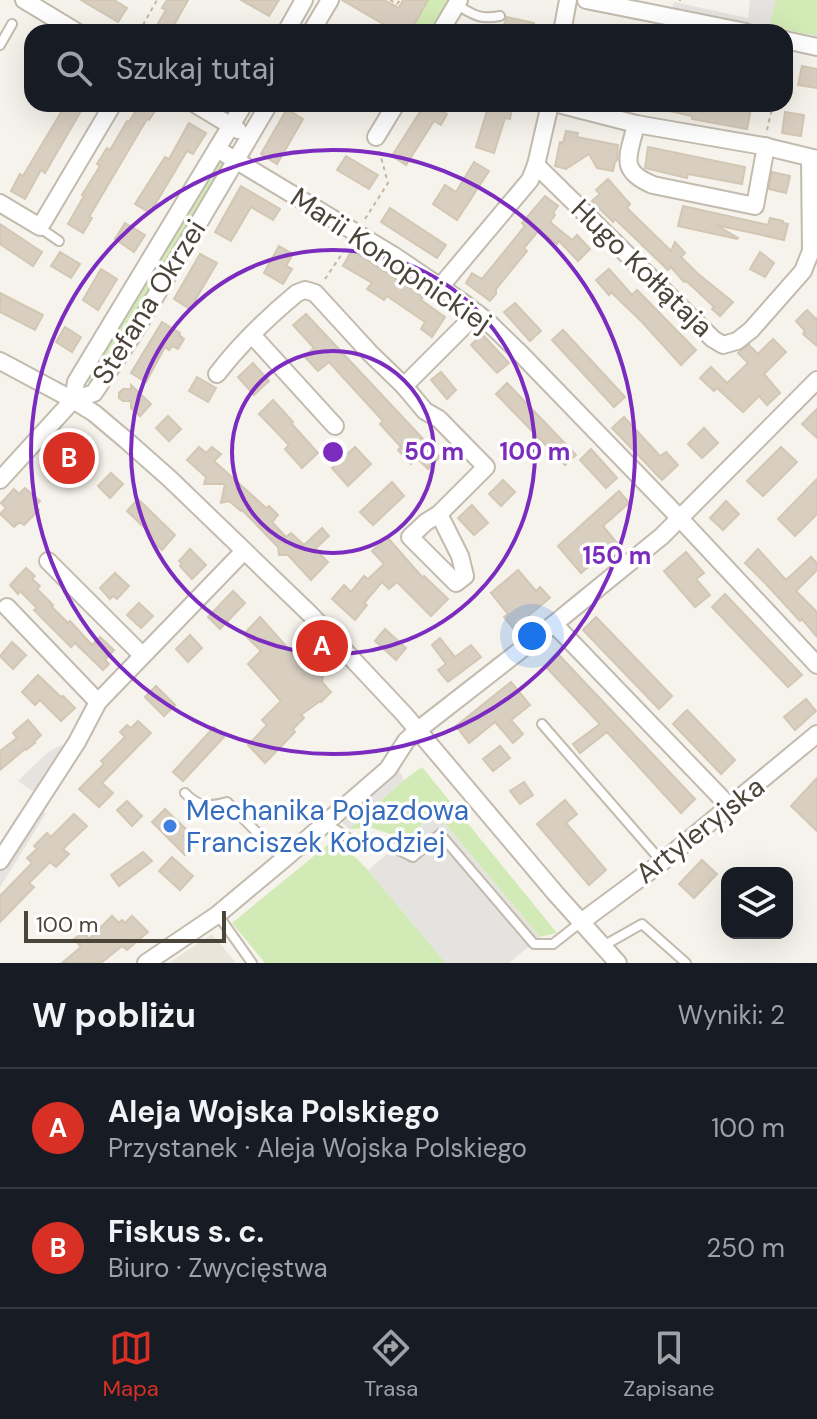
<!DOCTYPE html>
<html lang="pl">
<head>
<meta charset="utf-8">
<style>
  :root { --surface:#171b24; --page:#20242c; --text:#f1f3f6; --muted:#9ea1a6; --line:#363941; --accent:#d93025 }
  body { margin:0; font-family:"DM Sans",sans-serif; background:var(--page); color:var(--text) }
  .controls { position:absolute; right:24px; bottom:24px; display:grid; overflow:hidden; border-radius:16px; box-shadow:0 8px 32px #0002 }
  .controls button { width:72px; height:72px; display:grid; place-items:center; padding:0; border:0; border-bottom:2px solid var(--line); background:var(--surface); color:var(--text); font:40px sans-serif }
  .scale { position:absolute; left:24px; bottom:20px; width:202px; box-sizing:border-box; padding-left:8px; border:4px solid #4b4439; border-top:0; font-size:22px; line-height:28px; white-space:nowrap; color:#4b4439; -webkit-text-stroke:6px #fff; paint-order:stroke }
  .you { position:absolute; left:532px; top:636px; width:28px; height:28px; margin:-20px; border:6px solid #fff; border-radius:50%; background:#1a73e8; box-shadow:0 0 0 12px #1a73e833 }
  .badge { display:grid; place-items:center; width:52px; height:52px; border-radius:50%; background:var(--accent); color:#fff; font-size:26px; font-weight:700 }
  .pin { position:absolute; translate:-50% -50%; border:4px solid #fff; box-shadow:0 2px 8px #0006 }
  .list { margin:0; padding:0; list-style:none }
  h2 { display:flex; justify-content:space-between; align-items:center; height:104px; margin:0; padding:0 32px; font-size:34px }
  h2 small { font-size:26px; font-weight:400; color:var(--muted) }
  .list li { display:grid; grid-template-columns:52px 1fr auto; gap:24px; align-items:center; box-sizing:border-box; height:120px; padding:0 32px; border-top:2px solid var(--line) }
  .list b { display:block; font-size:30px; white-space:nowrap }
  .list p { margin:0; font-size:26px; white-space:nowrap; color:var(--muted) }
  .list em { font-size:26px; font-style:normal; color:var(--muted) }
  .icon { flex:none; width:44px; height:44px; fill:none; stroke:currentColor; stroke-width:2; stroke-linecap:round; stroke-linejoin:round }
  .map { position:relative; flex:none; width:817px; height:963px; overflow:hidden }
  .search { position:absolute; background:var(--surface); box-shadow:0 8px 32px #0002; left:24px; right:24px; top:24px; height:88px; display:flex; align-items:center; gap:20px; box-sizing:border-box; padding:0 28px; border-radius:24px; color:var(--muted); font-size:30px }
  .sheet { height:344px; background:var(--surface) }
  nav { display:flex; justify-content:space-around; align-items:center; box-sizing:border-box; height:112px; border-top:2px solid var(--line); background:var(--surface); font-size:22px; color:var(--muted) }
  nav a { display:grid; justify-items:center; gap:4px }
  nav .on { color:var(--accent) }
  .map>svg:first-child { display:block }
</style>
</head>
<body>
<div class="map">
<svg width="817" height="963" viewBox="0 0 817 963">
  <rect width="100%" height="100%" fill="#f6f3ec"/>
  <polygon fill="#eae5da" points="212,934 236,963 169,963"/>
  <g fill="#d2eab5">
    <polygon points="428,0 448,0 428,32 410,32"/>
    <polygon points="775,0 817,0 817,36 769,27"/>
    <polygon points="218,159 223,161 226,165 96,383 90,384 86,380"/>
    <polygon points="422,767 557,933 540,937 436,813 405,839 372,828 349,829 404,780"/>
    <polygon points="336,838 368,870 446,963 265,963 232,923"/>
  </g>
  <g fill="#e5e3e0">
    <polygon points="750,0 776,0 768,31 671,11 674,2 748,18"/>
    <polygon points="77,742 41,797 18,781 48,752 59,746"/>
    <polygon points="399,770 404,780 349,829 341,821"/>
    <polygon points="35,805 46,813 0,887 0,861"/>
    <polygon points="436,813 540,937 509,963 446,963 368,870"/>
  </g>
  <g fill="#d8cfc1" stroke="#d3c7b4" stroke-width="2">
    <polygon points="81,0 114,0 127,8 118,22"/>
    <polygon points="167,0 188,0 170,32 153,32 166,10 162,8"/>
    <polygon points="241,0 279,0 269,16"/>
    <polygon points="342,0 384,0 399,8 403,0 428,0 410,32 397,32"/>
    <polygon points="507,17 534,23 532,32 501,32"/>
    <polygon points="802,66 817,69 817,88 798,85"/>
    <polygon points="66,104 85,104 45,173 41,170 25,199 11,191 20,174 23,176"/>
    <polygon points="140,104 160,104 149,120 147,119 131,146 89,217 92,218 83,233 68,224 84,196 82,195 100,166 97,164 107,148 110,150 127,121 129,122"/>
    <polygon points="425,104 441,104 438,108 447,114 441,125 434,121 406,165 392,156"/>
    <polygon points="489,104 513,104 510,119 505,118 494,153 476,147"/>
    <polygon points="660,104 704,104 731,110 732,104 752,104 747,129 692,119 692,116 660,109"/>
    <polygon points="287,109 303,119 277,164 261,154"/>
    <polygon points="785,112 804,115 801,136 782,133"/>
    <polygon points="189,123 206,133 193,154 187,151 150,213 135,204 165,157 169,159"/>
    <polygon points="566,131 578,133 577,137 618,145 617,160 615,162 613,171 597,168 589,154 566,169 555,166 560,142 563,143"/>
    <polygon points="648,147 745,167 742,184 688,174 687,178 645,168"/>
    <polygon points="346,156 378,175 369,189 337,170"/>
    <polygon points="474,162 489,171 457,220 433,204 445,185 456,192"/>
    <polygon points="772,172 790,176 786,193 769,189"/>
    <polygon points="608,179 630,204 627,208 671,251 675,242 685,253 681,257 697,273 733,302 720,316 712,309 714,307 695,289 686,281 684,282 671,267 668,270 615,219 613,222 592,201 600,194 596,190"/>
    <polygon points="241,186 280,209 273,220 251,207 231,241 215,232"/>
    <polygon points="545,196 558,206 553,213 555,215 550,222 572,240 577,235 590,249 578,261 559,241 557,244 539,230 524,248 527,251 496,289 496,294 490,301 466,283 472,273 482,279 525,226 522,223"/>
    <polygon points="683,206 768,225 770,218 783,221 783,223 788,224 784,240 716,225 738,238 737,239 678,226"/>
    <polygon points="390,208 446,245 437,258 381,222"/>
    <polygon points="125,223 145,235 134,252 115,239"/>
    <polygon points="0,224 42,252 33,266 0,244"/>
    <polygon points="279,246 293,254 286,266 292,269 283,284 264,273"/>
    <polygon points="352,250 423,297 421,300 445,317 432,337 421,329 425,322 387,296 384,300 367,289 372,283 343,266"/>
    <polygon points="60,252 80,264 71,278 51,266"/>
    <polygon points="760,252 774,263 765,277 750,269"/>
    <polygon points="200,254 217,263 190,309 174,299"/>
    <polygon points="101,269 117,279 98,310 83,300"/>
    <polygon points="609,269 632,295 637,290 696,350 681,365 642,322 611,292 609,295 596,280"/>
    <polygon points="0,293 43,315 35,330 0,312"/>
    <polygon points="515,303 541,331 530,341 504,312"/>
    <polygon points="807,310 816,319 817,318 817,346 803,334 805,331 796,321"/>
    <polygon points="306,314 440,457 428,469 417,458 411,464 398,450 401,447 380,424 383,421 329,362 318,371 304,356 314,348 293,325"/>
    <polygon points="162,322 180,333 179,335 184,339 178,349 172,346 169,350 165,347 146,382 131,373"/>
    <polygon points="65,327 81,337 72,352 56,342"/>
    <polygon points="563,330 625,397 614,407 552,340"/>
    <polygon points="482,334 509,363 497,373 471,345"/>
    <polygon points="773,339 786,352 764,374 780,393 767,405 759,396 743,412 717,388 714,391 700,378 711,367 727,383 748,363 738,353 739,352 749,345 758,354"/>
    <polygon points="253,363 269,381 254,395 238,377"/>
    <polygon points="441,372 456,390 447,399 431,380"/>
    <polygon points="197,377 216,388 208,402 189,391"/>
    <polygon points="507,383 576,455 565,465 496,394"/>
    <polygon points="131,385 151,404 140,416 131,408 131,401 123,401 119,398 119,393 123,389 131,389"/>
    <polygon points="273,400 293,422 291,423 318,453 302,468 285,449 289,445 259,414"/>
    <polygon points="817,409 817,438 802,424"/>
    <polygon points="168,416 181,429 169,441 156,428"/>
    <polygon points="624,417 660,456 666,452 678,465 662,480 612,428"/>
    <polygon points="704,428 718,443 702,458 688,444"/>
    <polygon points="74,436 90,452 85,458 86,462 81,462 65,479 48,463"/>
    <polygon points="199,447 206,453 212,447 221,454 214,461 266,508 269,506 278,515 272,522 286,537 291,533 304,545 322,528 329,536 315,549 328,562 311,580 288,555 279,555 278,547 242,510 241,511 229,501 221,503 225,484 204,484 206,477 187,460"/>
    <polygon points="355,447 371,464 348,486 332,468"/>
    <polygon points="781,447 797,462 763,496 747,481"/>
    <polygon points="591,449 617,478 606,488 580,460"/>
    <polygon points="111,473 123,484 110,498 98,486"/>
    <polygon points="817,479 817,514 795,536 778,519"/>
    <polygon points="503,480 515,492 501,506 489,494"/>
    <polygon points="392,482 404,496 373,525 360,512"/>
    <polygon points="25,488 40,501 35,506 39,510 24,525 20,522 14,527 0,514 6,508 1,503 14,489 19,494"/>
    <polygon points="619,491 629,503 603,526 617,543 581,573 558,546"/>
    <polygon points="138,499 175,535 162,550 150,539 153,536 127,511"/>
    <polygon points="726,501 739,514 723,530 710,518"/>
    <polygon points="472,505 488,523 474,535 458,518"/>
    <polygon points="387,537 423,578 424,576 448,599 431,616 397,582 389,589 382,582 364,603 367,605 355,620 332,599 344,585 351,592 364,576 368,579 384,564 372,551"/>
    <polygon points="190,549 206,565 192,579 180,566 182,564 179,561"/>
    <polygon points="758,549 786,580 811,557 817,563 817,570 796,591 817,612 817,637 802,619 800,621 766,584 745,563"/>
    <polygon points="686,552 704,573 696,579 710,595 695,607 664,571"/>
    <polygon points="26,568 35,576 32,579 40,586 37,589 53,605 52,607 68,623 70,621 92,645 100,637 114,650 105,660 109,664 103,670 75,643 71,647 34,610 37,608 20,591 18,594 10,585"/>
    <polygon points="518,570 536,591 540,587 550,598 513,628 504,617 508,614 491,593"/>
    <polygon points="115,573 129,586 117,599 113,596 110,599 100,588"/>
    <polygon points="233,591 245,603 220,629 208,617"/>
    <polygon points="725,594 802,675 788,687 712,607"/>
    <polygon points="139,603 153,616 141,628 127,615"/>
    <polygon points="260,617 309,672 310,670 315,676 323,675 322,682 331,692 321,702 320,701 301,715 304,718 293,729 295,732 265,763 248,745 267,725 262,720 281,701 248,664 261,651 244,634"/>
    <polygon points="596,617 672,696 659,709 583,630"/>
    <polygon points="385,629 406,648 396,660 375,641"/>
    <polygon points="190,635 202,648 188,662 176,649"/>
    <polygon points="440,638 455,657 471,645 481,657 448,682 438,670 446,664 432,645"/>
    <polygon points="12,642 26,655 13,669 0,656"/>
    <polygon points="558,654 695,799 681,813 607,732 580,753 573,744 600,724 545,666"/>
    <polygon points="38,675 61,697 63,696 75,708 61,721 40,700 35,705 22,692"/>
    <polygon points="511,682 530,705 511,720 523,734 513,743 495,722 469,743 456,726"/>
    <polygon points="156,686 175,705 164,716 145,697"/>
    <polygon points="806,699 816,711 795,730 784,717"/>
    <polygon points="687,710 735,760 721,774 673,724"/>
    <polygon points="28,720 41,735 34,742 35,743 26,750 25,749 0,770 0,751 17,738 13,733"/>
    <polygon points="138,721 151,733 102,783 113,793 99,807 79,789 104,764 101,761 125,737 120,732 127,725 131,728"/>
    <polygon points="214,727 224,737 183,781 173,772"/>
    <polygon points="500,746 510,758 493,771 483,759"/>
    <polygon points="817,778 817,831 791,806"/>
    <polygon points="524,782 533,795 520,804 510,791"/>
    <polygon points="565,800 577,814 566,823 606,870 589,885 537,824"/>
    <polygon points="127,801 142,816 132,826 117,810"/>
    <polygon points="165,809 188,831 183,836 194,846 185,855 152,822"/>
    <polygon points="74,814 87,826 63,849 69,854 56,867 50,862 29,883 34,887 0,922 0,896 32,863 27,858 37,849 34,846 47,833 51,837"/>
    <polygon points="143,852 152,861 119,886 111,875"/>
    <polygon points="172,857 193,876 180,890 159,871"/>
    <polygon points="702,860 717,874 694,898 679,884"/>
    <polygon points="112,916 119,923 122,920 125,923 132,916 148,932 127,950 122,946 101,963 62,963 81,947 74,939 84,932 89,939"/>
  </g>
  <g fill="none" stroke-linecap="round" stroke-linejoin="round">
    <defs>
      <g id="lane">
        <path d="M457,5C474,15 480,20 500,16"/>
        <polyline points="0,45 12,24"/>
        <polyline points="40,228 59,241"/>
        <polyline points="542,724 662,862"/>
        <path d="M185,793C198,807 209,807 227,802L283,859"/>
        <polyline points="326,823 357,844 386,844 413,857 440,834 534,944 553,944 581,922"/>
        <polyline points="218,915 252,963"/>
        <polyline points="603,946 642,924 686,963"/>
      </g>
      <g id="street">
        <polyline points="24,0 77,32"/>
        <polyline points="586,0 746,32"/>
        <polyline points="286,32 304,0"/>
        <polyline points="311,32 330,0"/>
        <polyline points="440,32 459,0"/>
        <polyline points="562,32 568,0"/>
        <polyline points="785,40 817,47"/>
        <polyline points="195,104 238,130"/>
        <polyline points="558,104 636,124 763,146 817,159"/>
        <path d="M636,124C629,156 617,170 653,185L755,206L766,146"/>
        <polyline points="376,137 396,104"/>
        <polyline points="217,149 393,255 461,301 487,321 521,354 671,509 817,665"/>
        <polyline points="810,158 811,251"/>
        <polyline points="536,165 713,339 723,345 737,341 751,330 803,271 811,251 817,243"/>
        <polyline points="0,203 40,227 113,104"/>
        <polyline points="440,287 530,180 536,165 550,104"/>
        <polyline points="252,335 335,426"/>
        <polyline points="0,361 73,400 94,413 126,440 170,479 311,615 404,714 556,894 618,963"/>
        <path d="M217,374C240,344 268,317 297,293L305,290L315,293L370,353L404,386L477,313"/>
        <polyline points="404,386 425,411 439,419 486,467 439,514 426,522 410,537 456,583 465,576 460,556 439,514"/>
        <polyline points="73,400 76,382 244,104"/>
        <polyline points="0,480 73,400 94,393 132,336 269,104"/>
        <polyline points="48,561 142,655"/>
        <polyline points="7,607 98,702"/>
        <polyline points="554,624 730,807"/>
        <polyline points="0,861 77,742 98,702 244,551"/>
        <polyline points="581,922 662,862 817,734"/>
        <polyline points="146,963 217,915 284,859 388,769 406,741 418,730 554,624 662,536 817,380"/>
      </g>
    </defs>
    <use href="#lane" stroke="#c2bbae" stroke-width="12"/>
    <use href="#street" stroke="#c2bbae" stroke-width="20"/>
    <g stroke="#c4b79f" stroke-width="2" stroke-dasharray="4 4" stroke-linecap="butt">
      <polyline points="390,0 397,4 400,0"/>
      <polyline points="680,1 680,0"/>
      <polyline points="139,32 157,0"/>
      <polyline points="767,130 773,104"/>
      <polyline points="365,219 388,183 379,150"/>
      <polyline points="325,279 348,245"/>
    </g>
    <use href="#lane" stroke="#fff" stroke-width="8"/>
    <use href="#street" stroke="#fff" stroke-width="16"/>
  </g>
  <g fill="none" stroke="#7b2cbf" stroke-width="4">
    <circle cx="333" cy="452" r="101"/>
    <circle cx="333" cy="452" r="202"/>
    <circle cx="333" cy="452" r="302"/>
  </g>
  <circle fill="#3f7fe0" stroke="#fff" stroke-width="3" cx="170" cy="826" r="8"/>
  <g text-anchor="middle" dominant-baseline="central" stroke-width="7" stroke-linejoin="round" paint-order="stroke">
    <g font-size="28" fill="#4b4439" stroke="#fff">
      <text transform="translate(391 260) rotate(34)">Marii Konopnickiej</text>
      <text transform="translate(642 268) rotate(44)">Hugo Kołłątaja</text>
      <text transform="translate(149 302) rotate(-58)">Stefana Okrzei</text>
      <text transform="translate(700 830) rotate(-38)">Artyleryjska</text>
    </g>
    <g font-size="28" fill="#366cbe" stroke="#fff" text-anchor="start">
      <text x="186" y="810">Mechanika Pojazdowa<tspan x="186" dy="32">Franciszek Kołodziej</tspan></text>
    </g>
  </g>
  <circle cx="333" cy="452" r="12" fill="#7b2cbf" stroke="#fff" stroke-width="4"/>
  <g font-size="24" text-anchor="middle" font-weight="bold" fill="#7b2cbf" stroke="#fff" stroke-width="7" stroke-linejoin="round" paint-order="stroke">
    <text x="434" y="460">50 m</text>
    <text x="535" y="460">100 m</text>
    <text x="617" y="564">150 m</text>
  </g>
</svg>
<div class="controls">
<button><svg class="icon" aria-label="layers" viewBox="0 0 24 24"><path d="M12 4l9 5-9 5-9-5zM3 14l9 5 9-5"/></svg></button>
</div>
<div class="scale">100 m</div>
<div class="you"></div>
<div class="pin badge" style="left:322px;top:646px">A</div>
<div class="pin badge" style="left:69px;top:458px">B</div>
<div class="search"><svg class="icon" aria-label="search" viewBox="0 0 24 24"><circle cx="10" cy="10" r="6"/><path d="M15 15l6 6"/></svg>Szukaj tutaj</div>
</div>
<section class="sheet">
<h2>W pobliżu<small>Wyniki: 2</small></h2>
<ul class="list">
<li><span class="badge">A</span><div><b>Aleja Wojska Polskiego</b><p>Przystanek · Aleja Wojska Polskiego</p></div><em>100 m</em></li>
<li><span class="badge">B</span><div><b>Fiskus s. c.</b><p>Biuro · Zwycięstwa</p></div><em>250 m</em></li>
</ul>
</section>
<nav>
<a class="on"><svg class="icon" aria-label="map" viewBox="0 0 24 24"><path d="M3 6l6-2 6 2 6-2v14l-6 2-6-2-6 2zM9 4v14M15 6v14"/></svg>Mapa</a>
<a><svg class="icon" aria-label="directions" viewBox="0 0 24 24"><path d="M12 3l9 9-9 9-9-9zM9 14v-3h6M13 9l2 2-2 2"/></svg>Trasa</a>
<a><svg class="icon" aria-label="saved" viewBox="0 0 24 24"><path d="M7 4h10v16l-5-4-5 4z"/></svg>Zapisane</a>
</nav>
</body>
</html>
